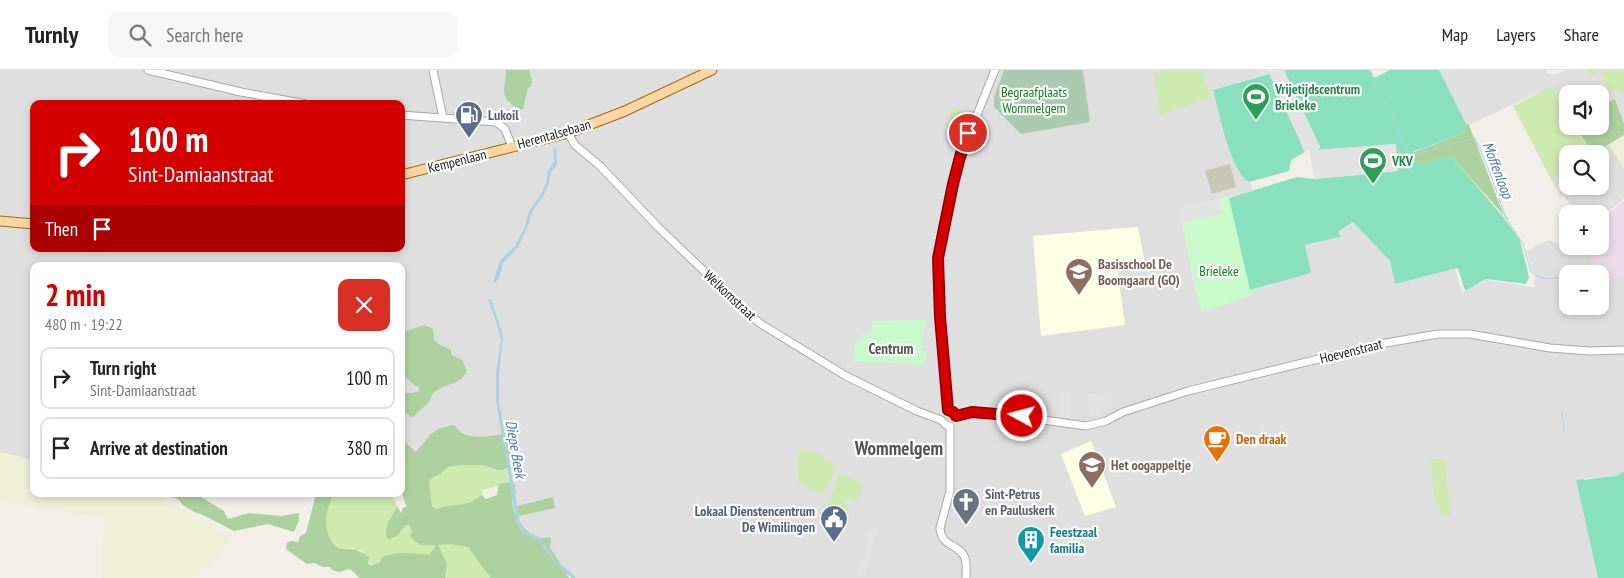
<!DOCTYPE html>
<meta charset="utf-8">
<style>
body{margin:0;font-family:"PT Sans Narrow",sans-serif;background:#f6f6f6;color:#222;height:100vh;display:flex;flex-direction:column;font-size:19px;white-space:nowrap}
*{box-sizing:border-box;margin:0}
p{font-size:16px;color:#767676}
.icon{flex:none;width:28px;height:28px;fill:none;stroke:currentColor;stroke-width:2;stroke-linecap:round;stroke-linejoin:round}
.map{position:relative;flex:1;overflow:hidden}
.details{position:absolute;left:30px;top:192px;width:375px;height:235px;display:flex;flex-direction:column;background:#fff;border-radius:10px;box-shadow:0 2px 8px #0003}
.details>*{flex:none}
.hud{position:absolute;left:30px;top:30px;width:375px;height:152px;border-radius:10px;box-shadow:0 2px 8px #0003;background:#d40000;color:#fff;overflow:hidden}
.fabs{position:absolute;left:1559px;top:15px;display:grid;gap:10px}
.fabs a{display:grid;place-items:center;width:50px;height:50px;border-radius:10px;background:#fff;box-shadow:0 2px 8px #0003;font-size:25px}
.pin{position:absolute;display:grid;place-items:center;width:42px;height:42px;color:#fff;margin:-21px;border:2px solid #fff;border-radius:50%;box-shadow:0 1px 5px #0007}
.me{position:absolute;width:55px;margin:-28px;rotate:277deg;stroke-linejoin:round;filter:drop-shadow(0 0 4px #0008)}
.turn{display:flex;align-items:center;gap:18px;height:105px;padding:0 15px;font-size:22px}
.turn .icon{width:65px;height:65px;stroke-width:2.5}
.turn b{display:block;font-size:35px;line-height:42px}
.then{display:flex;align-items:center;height:48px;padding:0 15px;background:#0003;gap:10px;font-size:19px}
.round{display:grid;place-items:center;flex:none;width:52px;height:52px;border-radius:10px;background:#f6f6f6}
.headline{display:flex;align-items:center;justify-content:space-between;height:85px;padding:0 15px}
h1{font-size:30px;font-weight:700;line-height:38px;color:#d40000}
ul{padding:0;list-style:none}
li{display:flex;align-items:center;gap:15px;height:62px;margin:0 10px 8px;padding:0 5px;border:2px solid #e0e0e0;border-radius:10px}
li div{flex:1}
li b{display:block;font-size:19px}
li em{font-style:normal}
header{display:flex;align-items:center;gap:30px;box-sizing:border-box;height:70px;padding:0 25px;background:#fff;border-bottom:1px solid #e0e0e0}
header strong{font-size:24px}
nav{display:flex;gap:28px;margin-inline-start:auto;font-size:18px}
.search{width:350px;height:45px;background:#f6f6f6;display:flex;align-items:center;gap:12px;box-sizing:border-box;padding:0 18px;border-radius:10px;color:#767676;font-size:19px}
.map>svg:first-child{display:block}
</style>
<header>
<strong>Turnly</strong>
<div class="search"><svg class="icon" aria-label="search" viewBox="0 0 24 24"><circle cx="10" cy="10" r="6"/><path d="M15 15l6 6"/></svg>Search here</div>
<nav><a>Map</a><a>Layers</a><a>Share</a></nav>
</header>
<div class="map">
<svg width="1624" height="508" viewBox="0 0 1624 508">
<rect width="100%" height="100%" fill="#f2efe9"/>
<path fill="#e0dfdf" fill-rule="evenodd" d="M 0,0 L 1160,0 L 1160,3 L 1154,4 L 1210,28 L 1203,0 L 1268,0 L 1270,4 L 1213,20 L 1242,89 L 1253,121 L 1183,138 L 1180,143 L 1199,235 L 1310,203 L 1305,175 L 1340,168 L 1338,162 L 1347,157 L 1353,152 L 1390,191 L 1395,214 L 1455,199 L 1462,223 L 1486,210 L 1534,217 L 1535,207 L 1526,181 L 1549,170 L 1557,173 L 1567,168 L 1568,176 L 1583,176 L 1598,204 L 1568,204 L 1568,236 L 1600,236 L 1600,208 L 1602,212 L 1624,206 L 1624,402 L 1620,403 L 1620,405 L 1576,410 L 1598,508 L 576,508 L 573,504 L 561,495 L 522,457 L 506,372 L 401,398 L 401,196 L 34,196 L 34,390 L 0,382 ZM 34,34 L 401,34 L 401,179 L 34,179 Z
M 1439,0 L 1546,0 L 1548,4 L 1555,5 L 1566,0 L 1586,0 L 1589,7 L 1600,1 L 1616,20 L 1622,25 L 1624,24 L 1624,54 L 1615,29 L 1600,36 L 1600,24 L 1568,24 L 1567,45 L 1551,16 L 1469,55 L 1466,54 Z
M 1609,74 L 1624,98 L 1624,127 L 1622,131 L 1600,147 L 1600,144 L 1576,144 L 1564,125 L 1561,127 L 1551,109 L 1567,99 L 1568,116 L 1600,116 L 1600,84 L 1593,84 Z"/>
<path fill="#ebdbe8" d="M 1624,131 L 1624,206 L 1602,212 L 1600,204 L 1598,204 L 1585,179 L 1589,176 L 1600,176 L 1600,150 Z"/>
<path fill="#ffffe5" d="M 1138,157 L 1145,193 L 1117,198 L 1125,255 L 1041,266 L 1033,166 Z
M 1091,371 L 1116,437 L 1085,446 L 1061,384 Z"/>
<path fill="#c7c7b4" d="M 1230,94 L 1236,117 L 1212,124 L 1205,101 Z"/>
<path fill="#eef0d5" d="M 1624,65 L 1624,98 L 1609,74 Z
M 0,382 L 34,390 L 34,424 L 161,424 L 162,428 L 232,468 L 216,487 L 191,508 L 102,508 L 104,448 L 0,430 Z"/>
<path fill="#cdebb0" d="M 1160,0 L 1203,0 L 1211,28 L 1160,45 L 1154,4 L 1160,3 Z
M 1586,0 L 1624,0 L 1624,24 L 1622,25 L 1616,20 L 1610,22 L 1600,1 L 1589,7 Z
M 1551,16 L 1567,45 L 1568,56 L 1575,56 L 1593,84 L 1568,84 L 1567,99 L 1551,109 L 1513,36 Z
M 953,37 L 970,44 L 966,56 L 948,49 Z
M 800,380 C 811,379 832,390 836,399 L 823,425 L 799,414 L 797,385 Z
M 1431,389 L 1445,389 L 1450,445 L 1442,446 L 1434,428 Z
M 469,393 L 483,394 L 494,399 L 507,396 L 509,414 L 482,420 L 484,428 C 467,435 447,445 430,435 L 428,412 C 438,398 453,395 469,393 Z
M 839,403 L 863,414 L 858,431 L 847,428 L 845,436 L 849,437 L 848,441 L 828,436 Z
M 334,424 L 392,424 L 397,436 C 395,443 391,449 386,455 L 397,466 L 406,455 L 410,456 L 412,463 L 410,465 L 434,474 L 435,477 L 429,485 L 388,484 L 380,492 L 371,496 L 362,481 L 352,478 L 338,478 C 321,464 325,441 334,424 Z
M 435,473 L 471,474 L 495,508 L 444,508 Z"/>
<path fill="#add19e" d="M 506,0 L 529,0 L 532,11 L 531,16 L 528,18 L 523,39 L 519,40 C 498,25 505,24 506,0 Z
M 1615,29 L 1624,54 L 1624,65 L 1593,84 L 1576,56 L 1600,56 L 1600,36 Z
M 1466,54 L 1469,55 L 1503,143 L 1509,149 L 1507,149 L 1451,86 L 1416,95 L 1412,83 L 1464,63 Z
M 424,255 L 433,259 L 434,269 L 438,274 L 450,279 L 452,285 L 462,290 L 467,300 C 461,316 447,312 435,322 C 432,324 431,328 429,332 C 425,337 418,340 415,346 L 411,347 L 401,339 L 401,323 L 413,323 L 419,321 L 419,317 L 415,316 L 407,308 L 401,309 L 401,265 L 409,260 Z
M 453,355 C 457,357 458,361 462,363 C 470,369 498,366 507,363 L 511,381 L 508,396 L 503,400 L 497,400 L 484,395 L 461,395 L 448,397 L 440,404 L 432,408 L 429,412 L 432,436 L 437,439 C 452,433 470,438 481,425 L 486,429 L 497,425 L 499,414 L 508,412 L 515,414 L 516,424 L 512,430 C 512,448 531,473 550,467 L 551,469 L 550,477 L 569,508 L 491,508 L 468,477 L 452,474 L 438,475 L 447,493 L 445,508 L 359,508 L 354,502 L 349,499 L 339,502 L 332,500 L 330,497 L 323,497 L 314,493 L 307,494 L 287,480 L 286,478 L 287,473 L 291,471 L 298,472 L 300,466 L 306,463 L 316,424 L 334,424 C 325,441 321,464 338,478 C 354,480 354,477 369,487 L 368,493 L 371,496 L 380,492 L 382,487 C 394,481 415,483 429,485 L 435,477 L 434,475 C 424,476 415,475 410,465 L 412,463 L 410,456 L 406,455 L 397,466 L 390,469 L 387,468 C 383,453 392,449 397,436 L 401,443 L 403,438 L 407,436 C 403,432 405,427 401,423 L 401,362 L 404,366 L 405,372 L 416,382 L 431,364 L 438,359 Z
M 165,424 L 196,424 L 224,441 L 228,449 L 249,443 L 281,446 L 299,443 L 299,450 L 294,462 L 268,454 L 234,461 L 203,445 L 194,442 L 183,435 L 178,429 L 167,426 Z
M 553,427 L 555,438 L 519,446 L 517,436 Z"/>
<path fill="#aacbaf" d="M 1004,0 L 1083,0 L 1090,52 L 1021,64 L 994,37 L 994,27 Z"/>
<path fill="#c8facc" d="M 1229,128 L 1253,225 L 1202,242 L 1199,235 L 1182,153 L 1222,144 L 1219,130 Z
M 926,250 L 922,271 L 923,281 L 927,281 L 924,295 L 853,291 L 854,275 L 861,270 L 862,265 L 871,265 L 872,251 Z"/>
<path fill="#88e0be" d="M 1284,0 L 1370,0 L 1374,8 L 1390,0 L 1439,0 L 1466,54 L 1464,63 L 1413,82 L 1416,94 L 1451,86 L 1504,148 L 1520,170 L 1529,207 L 1526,214 L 1486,209 L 1465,221 L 1458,198 L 1395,214 L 1390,191 L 1353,152 L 1338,162 L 1341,167 L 1305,175 L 1311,203 L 1250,220 L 1229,128 L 1297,107 L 1315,109 L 1398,101 L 1395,74 L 1317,80 L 1320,77 Z
M 1270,4 L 1305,82 L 1291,90 L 1289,101 L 1249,112 C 1230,101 1219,42 1213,20 Z
M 1624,402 L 1624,508 L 1598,508 L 1576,410 L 1583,409 L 1584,410 L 1620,405 L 1620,403 Z"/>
<path fill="#e2e2e2" d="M 1284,0 L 1320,78 L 1317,80 L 1396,74 L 1398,101 L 1315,109 L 1309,80 L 1305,82 L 1268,1 Z
M 1219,130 L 1222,144 L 1182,153 L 1180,143 L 1183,138 Z
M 1112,322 L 1113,340 L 1102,341 L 1102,345 L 1089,346 L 1087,324 Z
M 1070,323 L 1071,347 L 1060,345 L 1060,324 Z
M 870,458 L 878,460 L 865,507 L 857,505 Z"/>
<path fill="#dddde8" d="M 956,418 L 977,418 L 978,439 L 977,443 L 949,452 Z"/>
<path fill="#aad3df" d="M 556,78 L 557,92 L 556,97 L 551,102 L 549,113 L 544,125 L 533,140 L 527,158 L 518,177 L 502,194 C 502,201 500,209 494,213 L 493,213 L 499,192 L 515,176 L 525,157 L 529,141 L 540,126 L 546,113 L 548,101 L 554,91 L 553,79 Z
M 491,229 L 503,265 L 499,307 L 499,331 L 520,451 L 525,461 L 539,467 L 558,493 L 571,502 L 576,508 L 572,508 L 557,496 L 539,471 L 522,462 L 516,452 L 496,331 L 496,303 L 501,270 L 496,251 L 488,230 Z"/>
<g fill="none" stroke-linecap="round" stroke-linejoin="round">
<path stroke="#aad3df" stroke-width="1" d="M 1368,0 L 1374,15 L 1391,42 L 1408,84 L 1411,85 L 1475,68 L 1489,100 L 1506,148 L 1523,174 L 1531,201 C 1540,210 1550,210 1562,207
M 1562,340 L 1564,361"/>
<defs>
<path id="minor" d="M 148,0 L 241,22 L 306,34
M 433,0 L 443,48
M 401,45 L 496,52 L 505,59 L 512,77
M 568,63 L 575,75 L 600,96 L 659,158 L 750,245 L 761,254 L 846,306 L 917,341 L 941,350 L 946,355 L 950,356
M 948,340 L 940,247 L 938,188 L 960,87 L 995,0
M 956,346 L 973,341 L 994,343 L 1086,356 L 1106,351 L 1123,342 L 1188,321 L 1380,274 L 1438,264 L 1470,264 L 1550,278 L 1589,281 L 1624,280
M 950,356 L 950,421 L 940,458 C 941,477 959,473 965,488 C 967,494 966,502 966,508"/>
<path id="major" d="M 401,105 L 568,63 L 625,41 L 712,0
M 0,151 L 34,154"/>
</defs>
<use href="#minor" stroke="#a9a9a9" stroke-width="9"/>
<use href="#major" stroke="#a06b00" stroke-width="11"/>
<use href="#minor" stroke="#fff" stroke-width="7"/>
<use href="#major" stroke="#fcd6a4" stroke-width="9"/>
</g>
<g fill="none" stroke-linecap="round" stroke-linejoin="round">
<defs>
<path id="route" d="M 968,63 L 960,87 L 953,114 L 938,188 L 940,247 L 948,340 L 953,342 L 956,346 L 972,342 L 1022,346"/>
</defs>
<use href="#route" stroke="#8a0000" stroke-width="12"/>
<use href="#route" stroke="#d40000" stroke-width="9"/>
</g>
<defs>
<symbol id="stadium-pin" viewBox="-11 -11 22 30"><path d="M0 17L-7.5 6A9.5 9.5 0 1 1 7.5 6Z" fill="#2e9e5b" stroke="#fff"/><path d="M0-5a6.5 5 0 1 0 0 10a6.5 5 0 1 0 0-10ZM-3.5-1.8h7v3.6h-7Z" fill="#fff"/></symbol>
<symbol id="fuel-pin" viewBox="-11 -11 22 30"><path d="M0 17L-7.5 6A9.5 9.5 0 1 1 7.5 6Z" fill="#5c6f8a" stroke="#fff"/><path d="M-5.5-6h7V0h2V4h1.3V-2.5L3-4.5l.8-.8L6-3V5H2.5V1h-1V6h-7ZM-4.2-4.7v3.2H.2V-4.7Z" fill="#fff"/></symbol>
<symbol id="school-pin" viewBox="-11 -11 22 30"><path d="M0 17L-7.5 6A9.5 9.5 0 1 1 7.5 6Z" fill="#8d6e63" stroke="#fff"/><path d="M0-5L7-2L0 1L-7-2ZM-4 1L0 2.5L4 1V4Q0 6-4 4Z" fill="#fff"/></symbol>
<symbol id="cafe-pin" viewBox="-11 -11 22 30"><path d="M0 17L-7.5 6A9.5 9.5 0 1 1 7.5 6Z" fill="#e8710a" stroke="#fff"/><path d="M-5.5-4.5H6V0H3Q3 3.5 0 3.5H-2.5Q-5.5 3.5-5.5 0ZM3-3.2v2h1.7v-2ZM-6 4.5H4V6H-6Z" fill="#fff"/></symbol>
<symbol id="church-pin" viewBox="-11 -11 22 30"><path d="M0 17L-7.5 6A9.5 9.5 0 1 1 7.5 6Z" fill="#6b7280" stroke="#fff"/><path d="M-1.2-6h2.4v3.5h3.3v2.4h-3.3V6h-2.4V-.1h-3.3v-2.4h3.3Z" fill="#fff"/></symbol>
<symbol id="civic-pin" viewBox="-11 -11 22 30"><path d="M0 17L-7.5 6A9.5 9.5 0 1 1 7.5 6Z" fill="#5c6f8a" stroke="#fff"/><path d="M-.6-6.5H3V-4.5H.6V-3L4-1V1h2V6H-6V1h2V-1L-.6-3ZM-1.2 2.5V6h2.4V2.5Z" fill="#fff"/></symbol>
<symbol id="building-pin" viewBox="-11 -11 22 30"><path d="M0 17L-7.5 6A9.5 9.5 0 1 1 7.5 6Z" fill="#0f9aa8" stroke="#fff"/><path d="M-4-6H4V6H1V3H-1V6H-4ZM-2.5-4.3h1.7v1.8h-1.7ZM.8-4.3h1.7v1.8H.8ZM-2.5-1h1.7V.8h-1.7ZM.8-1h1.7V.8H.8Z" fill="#fff"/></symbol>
</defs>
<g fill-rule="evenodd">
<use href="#stadium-pin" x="1240" y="11" width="32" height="43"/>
<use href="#fuel-pin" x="453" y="29" width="32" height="43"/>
<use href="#stadium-pin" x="1357" y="75" width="32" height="43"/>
<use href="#school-pin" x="1063" y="186" width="32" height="43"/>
<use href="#cafe-pin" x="1201" y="353" width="32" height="43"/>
<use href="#school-pin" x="1076" y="379" width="32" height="43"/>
<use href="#church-pin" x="950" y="416" width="32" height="43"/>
<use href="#civic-pin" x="818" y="433" width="32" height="43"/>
<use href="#building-pin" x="1015" y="454" width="32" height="43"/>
</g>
<g text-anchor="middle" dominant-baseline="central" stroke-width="4.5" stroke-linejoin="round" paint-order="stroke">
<g font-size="14" font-weight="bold" fill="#27864d" stroke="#fff" text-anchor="start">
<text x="1275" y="19">Vrijetijdscentrum<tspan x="1275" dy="16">Brieleke</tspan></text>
<text x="1392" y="91">VKV</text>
</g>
<g font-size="14" fill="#0c8416" stroke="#fff">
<text x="1034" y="22">Begraafplaats<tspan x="1034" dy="16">Wommelgem</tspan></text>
<text x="1219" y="201">Brieleke</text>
</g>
<g font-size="14" font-weight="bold" fill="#4e5e75" stroke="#fff" text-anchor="start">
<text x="488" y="45">Lukoil</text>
<text x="815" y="441" text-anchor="end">Lokaal Dienstencentrum<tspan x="815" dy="16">De Wimilingen</tspan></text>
</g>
<g font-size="14" fill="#222" stroke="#fff">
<text transform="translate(554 64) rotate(-16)">Herentalsebaan</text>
<text transform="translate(457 91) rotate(-14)">Kempenlaan</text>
<text transform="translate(730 225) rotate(43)">Welkomstraat</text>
<text transform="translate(1351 281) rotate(-14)">Hoevenstraat</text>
</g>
<g font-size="14" font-weight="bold" fill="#785e54" stroke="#fff" text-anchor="start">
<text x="1098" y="194">Basisschool De<tspan x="1098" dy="16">Boomgaard (GO)</tspan></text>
<text x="1111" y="395">Het oogappeltje</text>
</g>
<g font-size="14" font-weight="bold" fill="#c56008" stroke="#fff" text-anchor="start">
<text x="1236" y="369">Den draak</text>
</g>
<g font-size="14" font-weight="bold" fill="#5b616d" stroke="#fff" text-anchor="start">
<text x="985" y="424">Sint-Petrus<tspan x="985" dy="16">en Pauluskerk</tspan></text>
</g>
<g font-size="14" font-weight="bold" fill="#0d838f" stroke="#fff" text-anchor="start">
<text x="1050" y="462">Feestzaal<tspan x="1050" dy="16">familia</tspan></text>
</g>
<g font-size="15" font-style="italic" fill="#4a7aab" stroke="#fff">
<text transform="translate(1498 100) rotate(69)">Moffenloop</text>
<text transform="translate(516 379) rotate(80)">Diepe Beek</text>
</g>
<g font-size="15" font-weight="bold" fill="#555" stroke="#fff">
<text x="891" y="278">Centrum</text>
</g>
<g font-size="19" font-weight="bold" fill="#555" stroke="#fff">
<text x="899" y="378">Wommelgem</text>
</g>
</g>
</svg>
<div class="fabs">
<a><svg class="icon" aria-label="sound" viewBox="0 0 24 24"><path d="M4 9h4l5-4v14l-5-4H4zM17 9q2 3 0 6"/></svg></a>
<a><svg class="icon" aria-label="search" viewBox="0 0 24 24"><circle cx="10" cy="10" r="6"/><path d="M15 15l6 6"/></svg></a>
<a>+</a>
<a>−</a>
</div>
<div class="pin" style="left:968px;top:63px;background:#d93025"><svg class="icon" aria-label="arrive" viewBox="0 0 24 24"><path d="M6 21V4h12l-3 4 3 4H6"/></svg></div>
<svg class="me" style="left:1022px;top:346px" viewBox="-20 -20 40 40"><circle r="17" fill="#d40000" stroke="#fff" stroke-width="3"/><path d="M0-11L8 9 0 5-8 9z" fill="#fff"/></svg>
<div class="hud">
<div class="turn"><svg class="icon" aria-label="right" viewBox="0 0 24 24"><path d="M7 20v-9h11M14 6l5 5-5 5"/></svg><div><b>100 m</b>Sint-Damiaanstraat</div></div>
<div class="then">Then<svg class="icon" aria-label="arrive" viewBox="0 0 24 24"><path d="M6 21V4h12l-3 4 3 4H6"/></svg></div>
</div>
<section class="details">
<div class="headline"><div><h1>2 min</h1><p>480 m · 19:22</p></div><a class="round" style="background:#d93025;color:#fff"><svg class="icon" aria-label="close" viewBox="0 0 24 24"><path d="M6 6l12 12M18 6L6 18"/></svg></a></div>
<ul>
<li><svg class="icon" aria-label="right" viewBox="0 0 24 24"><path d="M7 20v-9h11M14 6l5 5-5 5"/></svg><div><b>Turn right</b><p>Sint-Damiaanstraat</p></div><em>100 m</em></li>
<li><svg class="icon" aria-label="arrive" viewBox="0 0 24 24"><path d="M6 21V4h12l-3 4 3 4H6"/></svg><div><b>Arrive at destination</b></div><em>380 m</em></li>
</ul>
</section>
</div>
